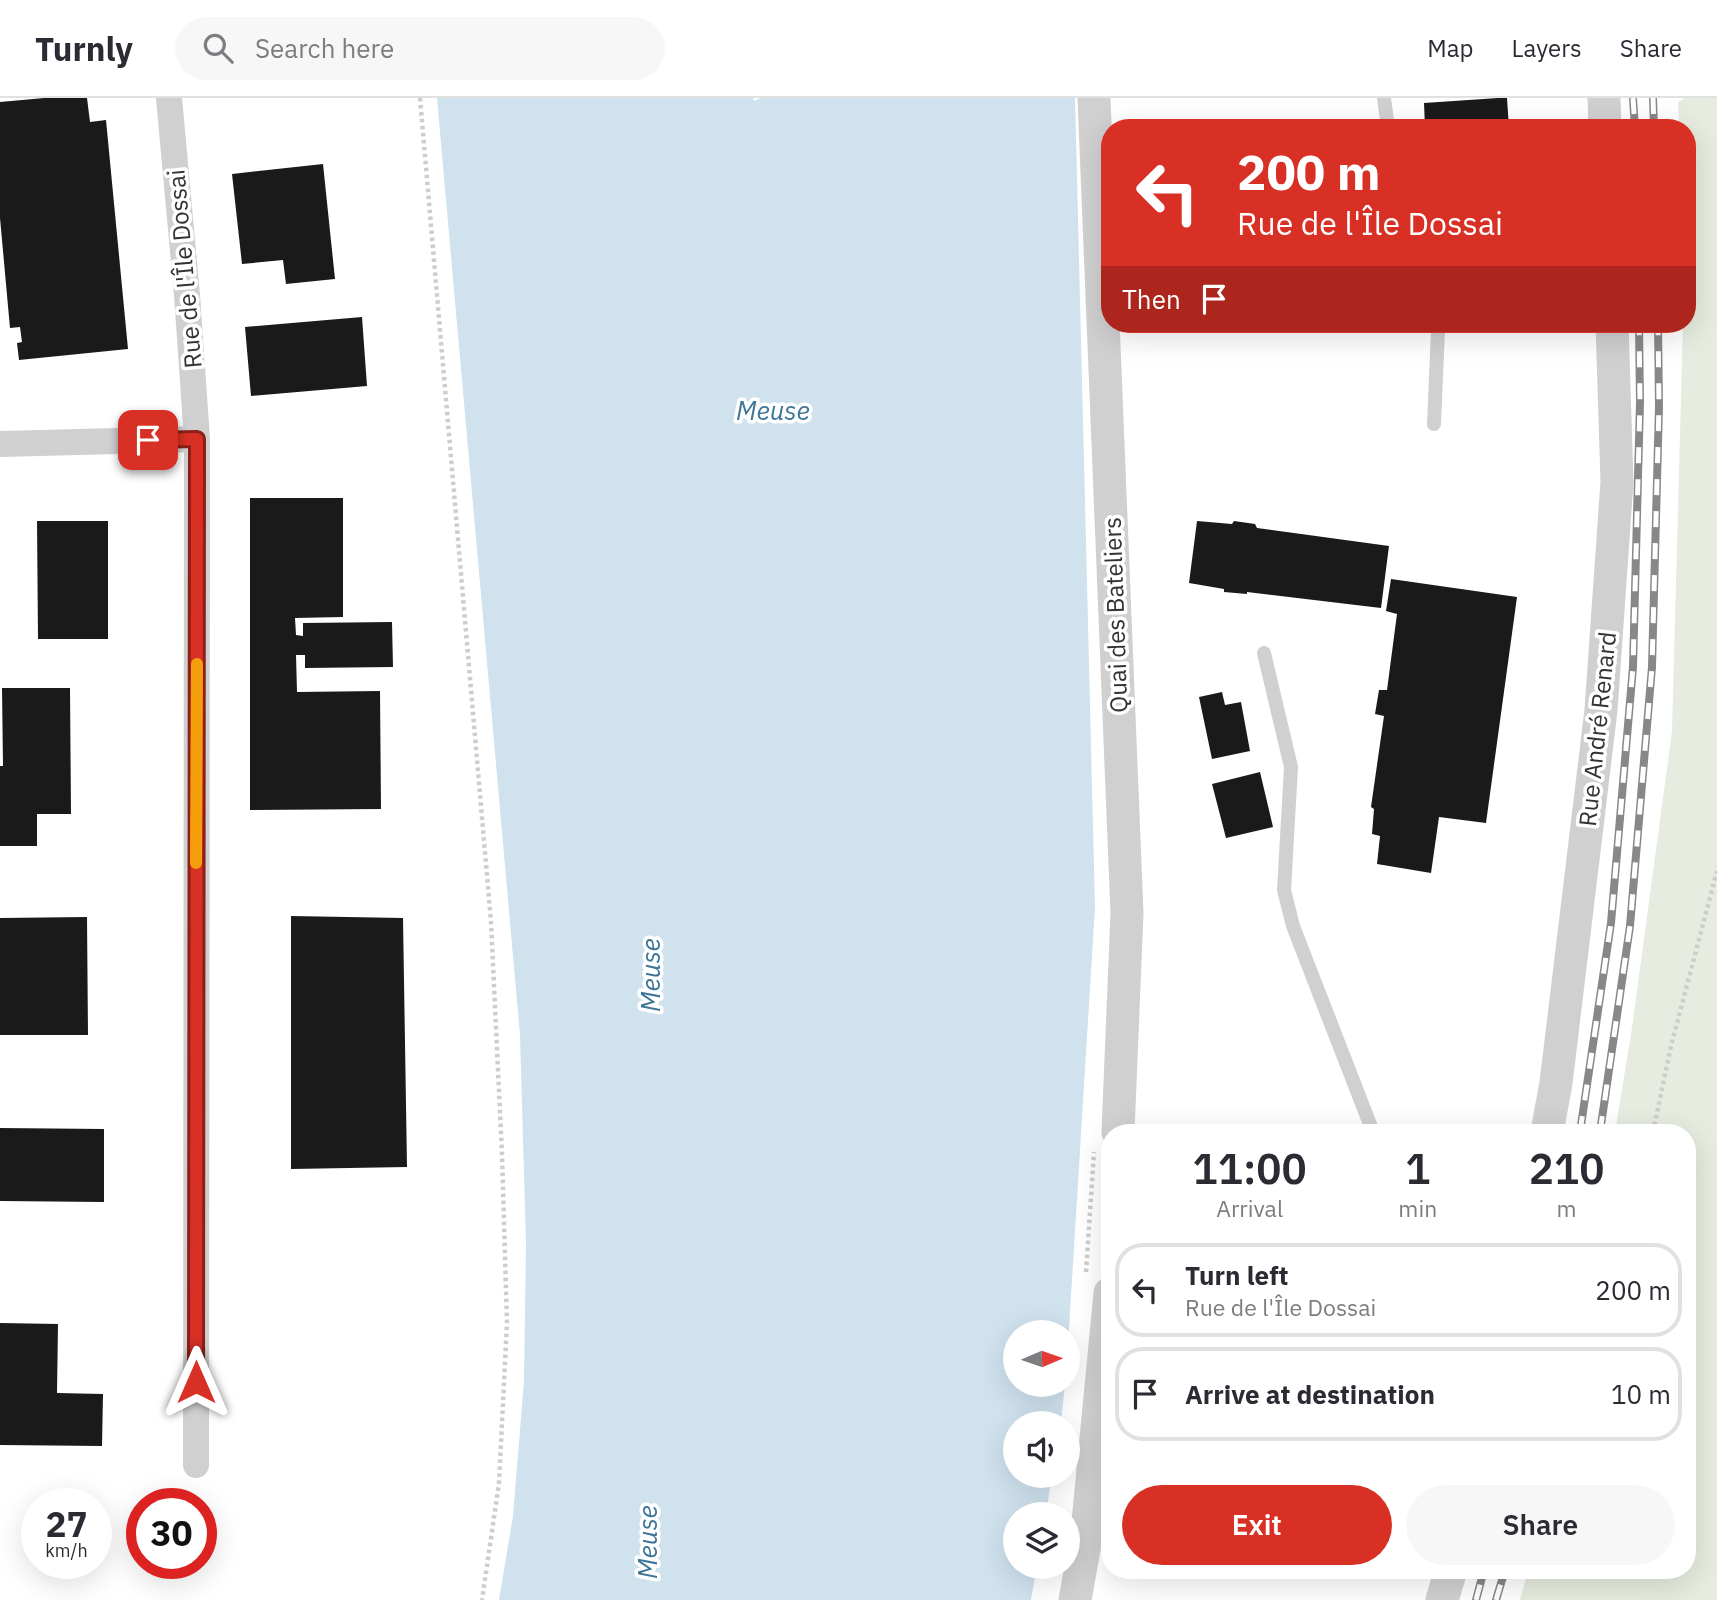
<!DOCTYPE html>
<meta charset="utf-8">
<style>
body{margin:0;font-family:"IBM Plex Sans",sans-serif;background:#f7f7f7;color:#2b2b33;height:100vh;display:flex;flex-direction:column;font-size:26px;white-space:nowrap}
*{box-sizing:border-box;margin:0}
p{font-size:23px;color:#7c7c81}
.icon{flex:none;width:38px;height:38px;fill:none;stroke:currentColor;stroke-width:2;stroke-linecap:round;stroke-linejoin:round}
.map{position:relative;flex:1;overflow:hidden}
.details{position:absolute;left:1101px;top:1026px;width:595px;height:455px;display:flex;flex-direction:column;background:#fff;border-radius:28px;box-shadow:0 7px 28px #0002}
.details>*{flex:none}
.hud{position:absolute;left:1101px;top:21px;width:595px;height:214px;border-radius:28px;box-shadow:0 7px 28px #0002;background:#d93025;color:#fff;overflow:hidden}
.needle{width:46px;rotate:88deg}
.buttons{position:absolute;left:1003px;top:1222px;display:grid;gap:14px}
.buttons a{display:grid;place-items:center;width:77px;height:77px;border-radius:50%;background:#fff;box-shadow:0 7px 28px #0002;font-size:35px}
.speed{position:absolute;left:21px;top:1390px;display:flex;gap:14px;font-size:35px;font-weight:700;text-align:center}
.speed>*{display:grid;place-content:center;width:91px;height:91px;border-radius:50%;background:#fff;box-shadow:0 7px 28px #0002;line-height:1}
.speed small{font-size:18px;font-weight:400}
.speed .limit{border:10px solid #d22;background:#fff;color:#111}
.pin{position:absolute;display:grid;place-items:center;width:60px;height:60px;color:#fff;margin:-30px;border-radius:14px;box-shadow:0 4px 10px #0006}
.me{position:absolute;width:77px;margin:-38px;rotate:0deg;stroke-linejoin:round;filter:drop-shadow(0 0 5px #0008)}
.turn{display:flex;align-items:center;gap:24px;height:147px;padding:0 21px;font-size:32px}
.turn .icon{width:91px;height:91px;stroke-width:2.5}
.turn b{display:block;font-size:49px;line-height:60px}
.then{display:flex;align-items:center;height:66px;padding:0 21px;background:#0003;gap:14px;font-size:26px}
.eta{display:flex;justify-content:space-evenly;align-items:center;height:119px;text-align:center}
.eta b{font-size:42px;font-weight:600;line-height:49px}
.button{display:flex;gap:14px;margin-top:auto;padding:14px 21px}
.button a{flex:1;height:80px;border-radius:42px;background:#d93025;color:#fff;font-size:28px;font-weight:600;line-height:80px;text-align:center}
.button a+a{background:#f7f7f7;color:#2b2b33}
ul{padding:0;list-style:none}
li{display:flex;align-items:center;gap:21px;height:94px;margin:0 14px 10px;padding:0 7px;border:4px solid #e1e1e2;border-radius:28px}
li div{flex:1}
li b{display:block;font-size:26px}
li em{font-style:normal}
header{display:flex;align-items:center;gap:42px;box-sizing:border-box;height:98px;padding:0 35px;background:#fff;border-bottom:2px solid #e1e1e2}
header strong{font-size:33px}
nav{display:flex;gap:38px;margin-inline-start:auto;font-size:24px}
.search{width:490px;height:63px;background:#f7f7f7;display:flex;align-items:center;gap:18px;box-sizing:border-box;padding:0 24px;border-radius:38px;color:#7c7c81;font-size:26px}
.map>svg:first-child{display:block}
</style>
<header>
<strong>Turnly</strong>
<div class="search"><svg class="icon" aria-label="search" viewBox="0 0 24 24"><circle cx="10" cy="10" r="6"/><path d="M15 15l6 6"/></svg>Search here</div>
<nav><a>Map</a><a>Layers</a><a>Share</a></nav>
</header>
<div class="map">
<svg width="1717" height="1502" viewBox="0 0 1717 1502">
<rect width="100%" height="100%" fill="#fff"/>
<path fill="#e6ecdf" d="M 1685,0 L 1717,0 L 1717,1502 L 1520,1502 L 1528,1472 L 1687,1472 L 1687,1034 L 1615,1034 L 1632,930 L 1672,633 L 1683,226 L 1687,226 L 1687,30 L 1679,30 L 1678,4 Z"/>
<path fill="#cfe2ee" d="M 437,0 L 753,0 L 754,3 L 761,0 L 1075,0 L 1095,809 L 1068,1247 L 1068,1234 L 1015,1234 L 1015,1286 L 1065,1286 L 1061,1325 L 1015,1325 L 1015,1377 L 1052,1377 L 1046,1416 L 1015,1416 L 1015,1468 L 1037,1468 L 1031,1502 L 499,1502 L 513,1418 L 524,1283 L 526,1146 L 520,937 Z"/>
<path fill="#1a1a1a" d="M 44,0 L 87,0 L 90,24 L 106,22 L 128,251 L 19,262 L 17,245 L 22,244 L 20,229 L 10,230 L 0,120 L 0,4 Z
M 1498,0 L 1507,0 L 1509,30 L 1425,30 L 1424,5 Z
M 323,66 L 335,181 L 286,186 L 283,162 L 242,166 L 232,76 Z
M 362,219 L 367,288 L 251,298 L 245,229 Z
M 250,400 L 343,400 L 343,519 L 295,520 L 296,537 L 303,538 L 303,525 L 392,524 L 393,569 L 305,570 L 305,557 L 296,557 L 297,594 L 380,593 L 381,711 L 250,712 Z
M 37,423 L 108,423 L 108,541 L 38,541 Z
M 1197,423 L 1232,426 L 1234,423 L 1255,426 L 1257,430 L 1389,448 L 1381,510 L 1247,494 L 1247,496 L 1224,494 L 1224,491 L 1189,485 Z
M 1391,481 L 1517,499 L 1486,725 L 1439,719 L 1431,775 L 1377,766 L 1380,738 L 1372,736 L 1374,711 L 1371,709 L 1384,618 L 1375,616 L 1379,592 L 1387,592 L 1397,516 L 1386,513 Z
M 2,590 L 70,590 L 71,716 L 37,716 L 37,748 L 0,748 L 0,668 L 3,668 Z
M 1222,594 L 1225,607 L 1241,604 L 1250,653 L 1212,661 L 1199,599 Z
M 1260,674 L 1273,729 L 1226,740 L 1212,686 Z
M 291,818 L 403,820 L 407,1069 L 291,1071 Z
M 87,819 L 88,937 L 0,937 L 0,820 Z
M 0,1030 L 104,1031 L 104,1104 L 0,1103 Z
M 0,1225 L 58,1226 L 57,1295 L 103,1296 L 102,1348 L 0,1347 Z"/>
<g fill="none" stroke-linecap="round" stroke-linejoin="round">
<path stroke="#cdcdcd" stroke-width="4.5" stroke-dasharray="3.5 3.5" stroke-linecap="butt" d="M 420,0 L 491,824 L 502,1056 L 507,1225 L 499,1385 L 482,1502
M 1653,1034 L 1671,948 L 1717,773
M 1086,1174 L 1094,1054"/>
<path stroke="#d0d0d0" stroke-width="14" d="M 1384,0 L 1388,30
M 1434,326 L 1438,232 L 1435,226
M 1264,555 L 1291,669 L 1284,792 L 1293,828 L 1373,1034"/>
<path stroke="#d0d0d0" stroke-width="26" d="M 169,0 L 187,197 L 197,341 L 196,1367
M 0,346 L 197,341"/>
<path stroke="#d0d0d0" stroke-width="33" d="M 1094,0 L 1127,815 L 1118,1034
M 1604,0 L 1605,30
M 1547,1034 L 1556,985 L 1601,612 L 1617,384 L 1612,226
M 1075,1502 L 1087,1434 L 1110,1195
M 1442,1502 L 1451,1472"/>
<defs>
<path id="rail" d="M 1633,0 L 1635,30
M 1653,0 L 1654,30
M 1580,1034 L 1611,825 L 1633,569 L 1640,304 L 1639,226
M 1600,1034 L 1630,828 L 1652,569 L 1659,308 L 1658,226
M 1476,1502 L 1484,1472
M 1496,1502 L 1505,1472"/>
</defs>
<use href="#rail" stroke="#888" stroke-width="8"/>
<use href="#rail" stroke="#fff" stroke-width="5" stroke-dasharray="16" stroke-linecap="butt"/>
</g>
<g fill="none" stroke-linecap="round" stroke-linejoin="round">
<defs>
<path id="route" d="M 148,342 L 197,341 L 196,1284"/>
</defs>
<use href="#route" stroke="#8d1f18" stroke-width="18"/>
<use href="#route" stroke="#d93025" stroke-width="12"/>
<path stroke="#f59e0b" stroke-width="12" d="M 196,765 L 197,566"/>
</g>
<g text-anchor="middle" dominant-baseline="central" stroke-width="7" stroke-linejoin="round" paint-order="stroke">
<g font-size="24" fill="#333" stroke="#fff">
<text transform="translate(184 171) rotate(-95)">Rue de l'Île Dossai</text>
<text transform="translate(1115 517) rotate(-92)">Quai des Bateliers</text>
<text transform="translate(1597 631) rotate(-84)">Rue André Renard</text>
</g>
<g font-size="26" font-style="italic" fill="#3f7597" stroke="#fff">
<text x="773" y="312">Meuse</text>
<text transform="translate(650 877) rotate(-90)">Meuse</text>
<text transform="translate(647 1444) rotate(-90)">Meuse</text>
</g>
</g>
</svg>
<div class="buttons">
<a><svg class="needle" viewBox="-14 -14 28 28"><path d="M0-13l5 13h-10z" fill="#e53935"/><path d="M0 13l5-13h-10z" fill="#7c7c81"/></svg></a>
<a><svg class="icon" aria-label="sound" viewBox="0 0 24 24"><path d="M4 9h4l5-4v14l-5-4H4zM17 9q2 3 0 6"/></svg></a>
<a><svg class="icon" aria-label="layers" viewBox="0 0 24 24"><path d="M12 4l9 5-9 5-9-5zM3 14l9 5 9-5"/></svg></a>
</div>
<div class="speed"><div>27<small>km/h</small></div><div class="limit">30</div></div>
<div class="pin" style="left:148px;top:342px;background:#d93025"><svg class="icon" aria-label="arrive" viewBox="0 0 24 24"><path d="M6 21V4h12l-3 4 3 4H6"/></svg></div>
<svg class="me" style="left:196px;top:1284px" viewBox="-20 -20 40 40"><path d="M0-17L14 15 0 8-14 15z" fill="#d93025" stroke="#fff" stroke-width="4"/></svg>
<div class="hud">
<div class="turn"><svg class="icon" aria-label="left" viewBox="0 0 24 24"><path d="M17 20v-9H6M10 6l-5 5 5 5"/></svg><div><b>200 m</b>Rue de l'Île Dossai</div></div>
<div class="then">Then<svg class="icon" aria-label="arrive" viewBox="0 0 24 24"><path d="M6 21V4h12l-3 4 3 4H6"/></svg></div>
</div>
<section class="details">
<div class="eta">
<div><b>11:00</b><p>Arrival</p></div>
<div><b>1</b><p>min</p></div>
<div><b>210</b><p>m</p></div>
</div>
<ul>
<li><svg class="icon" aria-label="left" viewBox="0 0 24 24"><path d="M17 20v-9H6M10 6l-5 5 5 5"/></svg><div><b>Turn left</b><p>Rue de l'Île Dossai</p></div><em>200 m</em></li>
<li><svg class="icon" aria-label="arrive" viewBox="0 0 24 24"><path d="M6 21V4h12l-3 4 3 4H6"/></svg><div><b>Arrive at destination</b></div><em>10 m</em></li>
</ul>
<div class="button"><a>Exit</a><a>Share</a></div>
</section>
</div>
